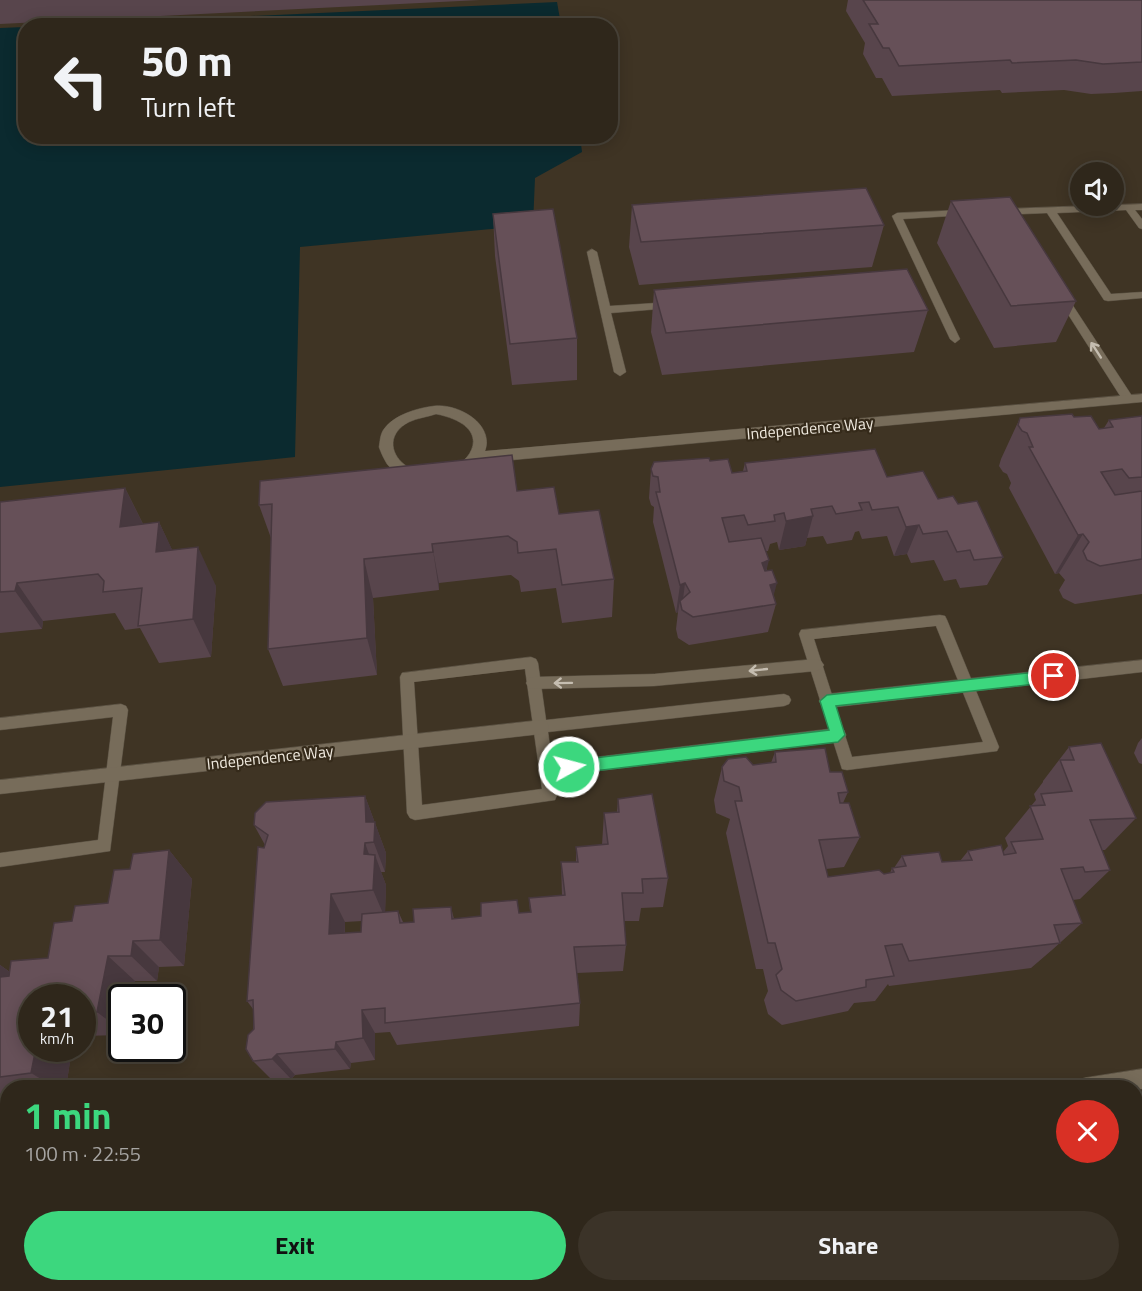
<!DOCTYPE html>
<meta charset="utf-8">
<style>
body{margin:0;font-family:"Titillium Web",sans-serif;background:#3b3328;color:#f1f3f6;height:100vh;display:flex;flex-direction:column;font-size:22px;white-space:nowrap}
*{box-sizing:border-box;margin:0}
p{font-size:20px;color:#a7a5a3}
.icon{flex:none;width:33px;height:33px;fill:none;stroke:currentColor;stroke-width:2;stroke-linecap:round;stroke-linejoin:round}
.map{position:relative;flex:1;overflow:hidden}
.side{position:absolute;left:0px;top:1080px;width:1143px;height:212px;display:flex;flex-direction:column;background:#2f271b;border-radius:24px 24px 0 0;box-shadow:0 3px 15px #0003,0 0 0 2px #4a443a}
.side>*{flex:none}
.top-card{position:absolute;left:18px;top:18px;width:600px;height:126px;border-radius:24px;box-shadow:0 3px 15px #0003,0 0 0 2px #4a443a;background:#2f271b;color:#f1f3f6;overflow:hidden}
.controls{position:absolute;left:1070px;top:162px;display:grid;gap:12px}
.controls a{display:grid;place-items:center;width:54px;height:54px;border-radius:50%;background:#2f271b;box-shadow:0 3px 15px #0003,0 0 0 2px #4a443a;font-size:30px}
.speed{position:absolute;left:18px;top:984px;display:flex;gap:12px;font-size:30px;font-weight:700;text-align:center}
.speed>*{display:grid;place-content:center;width:78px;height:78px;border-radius:50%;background:#2f271b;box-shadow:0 3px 15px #0003,0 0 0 2px #4a443a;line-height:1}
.speed small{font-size:15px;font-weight:400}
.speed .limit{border:3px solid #111;border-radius:9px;background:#fff;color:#111}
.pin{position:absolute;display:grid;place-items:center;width:51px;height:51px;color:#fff;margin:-26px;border:3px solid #fff;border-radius:50%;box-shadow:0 2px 6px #0007}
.me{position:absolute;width:66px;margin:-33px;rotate:83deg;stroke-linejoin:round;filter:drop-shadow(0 0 4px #0008)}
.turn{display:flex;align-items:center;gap:21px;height:126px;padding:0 24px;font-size:27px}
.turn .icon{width:78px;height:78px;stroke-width:2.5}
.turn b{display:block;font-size:42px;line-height:51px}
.round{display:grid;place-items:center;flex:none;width:63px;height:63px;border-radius:32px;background:#3b3328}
.head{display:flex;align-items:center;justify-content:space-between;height:102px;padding:0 24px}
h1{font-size:36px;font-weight:700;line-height:45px;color:#3cd77e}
.action{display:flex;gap:12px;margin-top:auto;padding:12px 24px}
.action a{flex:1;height:69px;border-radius:36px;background:#3cd77e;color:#111;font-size:24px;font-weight:700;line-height:69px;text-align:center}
.action a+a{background:#3b3328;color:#f1f3f6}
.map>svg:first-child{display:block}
</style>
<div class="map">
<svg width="1142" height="1291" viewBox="0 0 1142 1291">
<rect width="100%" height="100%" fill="#3f3424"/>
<path fill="#0b2a2f" d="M 557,2 L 561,25 L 58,25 Z
M 25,27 L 26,136 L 580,136 L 582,152 L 535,178 L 533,225 L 300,247 L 295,457 L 0,487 L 0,28 Z
M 7,1235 L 8,1284 L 253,1284 L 252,1291 L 0,1291 L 0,1236 Z"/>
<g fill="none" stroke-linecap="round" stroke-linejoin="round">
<defs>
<path id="lane" d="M 1142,204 L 1142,210 L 1135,210 L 1142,219 L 1142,229 L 1139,228 L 1126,210 L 1057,213 L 1111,294 L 1142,292 L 1142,298 L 1108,301 L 1104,300 L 1047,213 L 1000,215 L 995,212 L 1000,209 Z
M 963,210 L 968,213 L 966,215 L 903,219 L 960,339 L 955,343 L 950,339 L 892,216 L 897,213 Z
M 592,249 L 597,252 L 610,306 L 671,302 L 676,305 L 671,308 L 611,313 L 626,372 L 620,376 L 614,372 L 587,252 Z
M 1062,294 L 1066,295 L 1132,396 L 1132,402 L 1124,402 L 1057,297 Z
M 940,615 L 945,616 L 947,620 L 999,747 L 997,751 L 847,770 L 842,769 L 799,634 L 801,630 ZM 936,626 L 983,742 L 852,757 L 814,639 Z
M 531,657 L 536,659 L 538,663 L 546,720 L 784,694 L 789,696 L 791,700 L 789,704 L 784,706 L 548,732 L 557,795 L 555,800 L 415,820 L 410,818 L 407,813 L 400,677 L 402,673 ZM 525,669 L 542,789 L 422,805 L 414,682 Z
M 121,704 L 126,706 L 128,710 L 110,851 L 0,867 L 0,853 L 98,840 L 113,717 L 0,730 L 0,718 Z"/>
<path id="street" d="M 1142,394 L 1142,402 L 512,460 L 479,461 C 458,487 410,493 387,464 C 384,459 381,453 379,447 C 380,442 380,434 384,429 C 394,415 417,408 434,406 C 458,403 495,424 485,451 ZM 436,414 C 517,430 447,497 405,465 C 388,452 389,432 409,422 C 417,418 428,417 436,414 Z
M 816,659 L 821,661 L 824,665 L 821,669 L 816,671 L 654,686 L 534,689 L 529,688 L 526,683 L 529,678 L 534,677 L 654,674 Z
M 1142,660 L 1142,672 L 827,708 L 822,706 L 819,701 L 822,696 L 827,694 Z
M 541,720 L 547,722 L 549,727 L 547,732 L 541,734 L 0,794 L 0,780 Z
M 838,728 L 844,730 L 846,735 L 844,740 L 838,742 L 547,777 L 541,775 L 539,770 L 541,765 L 547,763 Z
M 1142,1069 L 1142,1089 L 1074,1088 L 1077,1081 L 1084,1078 Z
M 397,1284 L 423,1284 L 426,1291 L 400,1291 Z
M 524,1284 L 547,1284 L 544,1291 L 521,1291 Z"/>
</defs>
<use href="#lane" stroke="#5a5143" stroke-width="1"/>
<use href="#street" stroke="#5a5143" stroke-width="1"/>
<use href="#lane" fill="#776c5a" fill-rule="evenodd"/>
<use href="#street" fill="#776c5a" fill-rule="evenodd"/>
</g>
<path fill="#58454c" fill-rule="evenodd" d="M 0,0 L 480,0 L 0,24 Z
M 848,0 L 1142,0 L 1142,91 L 1114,93 L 1091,94 L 1064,90 L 1002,93 L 1000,90 L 892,96 L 882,78 L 876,78 L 863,54 L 865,43 L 846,11 Z
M 951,201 L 1076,301 L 1056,342 L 994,348 L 937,243 Z
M 632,205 L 884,225 L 872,267 L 639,285 L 629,247 Z
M 493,214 L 577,338 L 577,380 L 512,385 L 495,256 Z
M 654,290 L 928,310 L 914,352 L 662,375 L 651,332 Z
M 1142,416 L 1142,594 L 1075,604 L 1063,598 L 1059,590 L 1065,580 L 1059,573 L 1055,574 L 1009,488 L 1011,483 L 1007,474 L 1003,472 L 999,466 L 1001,459 L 1020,418 L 1074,417 L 1099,429 L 1104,428 L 1109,420 Z
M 710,461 L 732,473 L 743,471 L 745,463 L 887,477 L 938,499 L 958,504 L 1003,557 L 987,585 L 960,588 L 956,579 L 944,581 L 934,560 L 911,563 L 907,554 L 894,556 L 887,536 L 862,539 L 859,531 L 855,532 L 852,540 L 827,544 L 823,536 L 807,538 L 805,546 L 779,550 L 777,542 L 770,544 L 768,551 L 766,551 L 767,570 L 776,604 L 768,632 L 689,645 L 678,638 L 676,629 L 678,612 L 676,613 L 653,522 L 654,507 L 651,505 L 649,498 L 651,469 Z
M 125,488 L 143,524 L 159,522 L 172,550 L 216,586 L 211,657 L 159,663 L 140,628 L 125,630 L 115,613 L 43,621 L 42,629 L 0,633 L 0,502 Z
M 517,491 L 559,514 L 614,579 L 612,617 L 562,623 L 556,588 L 521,592 L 519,581 L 511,575 L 439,583 L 439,590 L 373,598 L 377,675 L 283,686 L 268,649 L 271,538 L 259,505 Z
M 1142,738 L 1142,764 L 1139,763 L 1134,753 L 1138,743 Z
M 1069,747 L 1136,818 L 1105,850 L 1102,850 L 1110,870 L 1080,899 L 1073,900 L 1082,923 L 1052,950 L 1031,968 L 889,986 L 888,984 L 875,1001 L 854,1003 L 848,1011 L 782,1025 L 768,1014 L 764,1000 L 768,991 L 763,969 L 756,969 L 726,833 L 730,819 L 716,813 L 714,800 L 722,767 L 771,763 L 775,752 L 830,772 L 848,792 L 843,803 L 860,837 L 844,867 L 826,869 L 828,877 L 884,874 L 890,873 L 892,868 L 894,868 L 902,856 L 942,862 L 960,861 L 968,851 L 1003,852 L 1008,846 L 1005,838 L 1036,800 L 1034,794 L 1043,782 L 1043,781 Z
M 365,796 L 386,853 L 385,872 L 381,872 L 386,885 L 385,912 L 398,911 L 403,922 L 414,922 L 451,907 L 454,919 L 530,912 L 529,898 L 562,896 L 561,862 L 576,862 L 576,847 L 602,845 L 604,813 L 617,812 L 618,799 L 668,878 L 663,907 L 641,908 L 639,921 L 624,921 L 626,945 L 623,971 L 577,973 L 580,1003 L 579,1026 L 397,1045 L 390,1032 L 375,1033 L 375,1060 L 351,1063 L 350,1069 L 295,1075 L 291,1079 L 273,1081 L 253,1061 L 253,1009 L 247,1001 L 265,845 L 254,825 ZM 362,921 L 361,932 L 345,933 L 345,922 Z
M 169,850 L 192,879 L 184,966 L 159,967 L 157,981 L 135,981 L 122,998 L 122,1035 L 82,1036 L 82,998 L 32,998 L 32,1048 L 72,1048 L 66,1088 L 8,1088 L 8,1099 L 0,1100 L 0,965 L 10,972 L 48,958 L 72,921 L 108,903 L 130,869 Z"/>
<path fill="#47383e" d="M 125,488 L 145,528 L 120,527 Z
M 813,516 L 805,546 L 779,550 L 786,521 Z
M 159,522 L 178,562 L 156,552 Z
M 919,525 L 907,554 L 894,556 L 906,527 Z
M 1083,534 L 1059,573 L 1055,574 L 1078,535 Z
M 432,544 L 439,583 L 439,590 Z
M 198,547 L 216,586 L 211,657 L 193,619 Z
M 364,559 L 373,598 L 377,675 L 367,638 Z
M 769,560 L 762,589 L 762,563 Z
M 17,583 L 43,621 L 42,629 L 15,591 Z
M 685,583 L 682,608 L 680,601 L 678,612 L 676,613 L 680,585 Z
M 777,583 L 771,605 L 770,585 Z
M 365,796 L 386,853 L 385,872 L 366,822 Z
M 365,843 L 374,868 L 375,855 L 386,885 L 385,918 L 373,890 L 364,854 Z
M 169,850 L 192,879 L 184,966 L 160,940 Z
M 331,894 L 345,922 L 344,960 L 329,934 Z
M 133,941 L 159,967 L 157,981 L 131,956 Z
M 108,956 L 135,981 L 133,998 L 122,998 L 122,1031 L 97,1012 Z
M 0,965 L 32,988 L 0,981 Z
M 362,1010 L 375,1033 L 375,1060 L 363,1038 Z
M 336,1042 L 351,1063 L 350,1069 L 335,1049 Z
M 36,1048 L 72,1048 L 66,1088 L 56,1088 L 31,1073 Z
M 277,1054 L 295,1075 L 291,1079 L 272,1059 Z"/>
<path fill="#665058" stroke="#47383e" stroke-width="1.5" d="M 863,0 L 1142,0 L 1142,62 L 1103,64 L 1076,60 L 1012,63 L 1010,60 L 899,66 L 889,48 L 883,48 L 869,24 L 878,24 Z
M 866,188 L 884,225 L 641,242 L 632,205 Z
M 1010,197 L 1076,301 L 1011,306 L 951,201 Z
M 553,209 L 577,338 L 510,344 L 493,214 Z
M 907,269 L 928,310 L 666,333 L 654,290 Z
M 1072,414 L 1074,417 L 1091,416 L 1099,429 L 1113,427 L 1109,420 L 1142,416 L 1142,477 L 1129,478 L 1122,469 L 1101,472 L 1115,495 L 1142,491 L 1142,559 L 1100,566 L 1087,560 L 1083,551 L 1089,542 L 1083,534 L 1078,535 L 1029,447 L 1033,447 L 1027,433 L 1022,431 L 1018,425 L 1020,418 Z
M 875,449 L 887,477 L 923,471 L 938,499 L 953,496 L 958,504 L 977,501 L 1003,557 L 974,560 L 970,550 L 957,552 L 947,531 L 923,534 L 919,525 L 906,527 L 898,507 L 872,510 L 869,502 L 859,503 L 862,510 L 836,514 L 832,506 L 811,509 L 813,516 L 786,521 L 784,513 L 774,515 L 775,521 L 748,525 L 744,515 L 722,518 L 729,542 L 761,538 L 769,560 L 762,563 L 765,571 L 772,570 L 777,583 L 770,585 L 776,604 L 693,617 L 682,610 L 680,601 L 690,592 L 685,583 L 680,585 L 656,492 L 660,492 L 658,477 L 653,476 L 651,469 L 654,462 L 709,458 L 710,461 L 728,459 L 732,473 L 747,471 L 745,463 Z
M 512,455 L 517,491 L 554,487 L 559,514 L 599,510 L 614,579 L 562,585 L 556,549 L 518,553 L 517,542 L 508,536 L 432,544 L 433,552 L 364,559 L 367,638 L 268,649 L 272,504 L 259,505 L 260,481 Z
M 125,488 L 120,527 L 159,522 L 156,552 L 198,547 L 193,619 L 138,626 L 142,588 L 103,592 L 104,581 L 98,574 L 17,583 L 15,591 L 0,592 L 0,502 Z
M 1101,743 L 1136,818 L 1090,820 L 1110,870 L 1085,872 L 1083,867 L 1061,869 L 1082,923 L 1054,925 L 1060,943 L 909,961 L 902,944 L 885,946 L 894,976 L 866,980 L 866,987 L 796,1001 L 781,990 L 776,975 L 782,969 L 775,943 L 768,943 L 735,801 L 742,801 L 739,787 L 724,781 L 722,767 L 728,759 L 746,757 L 753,765 L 776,762 L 775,752 L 825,748 L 830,772 L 842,772 L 848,792 L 838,793 L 840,803 L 849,803 L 860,837 L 819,840 L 828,877 L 879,870 L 884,874 L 894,872 L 892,868 L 906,866 L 902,856 L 939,852 L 942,862 L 972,860 L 968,851 L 1001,845 L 1004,855 L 1016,853 L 1011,842 L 1043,839 L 1030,806 L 1045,805 L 1041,794 L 1072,791 L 1060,760 L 1074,760 L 1069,747 Z
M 652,794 L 668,878 L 642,879 L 643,893 L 622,893 L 626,945 L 574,947 L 580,1003 L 385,1023 L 385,1008 L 362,1010 L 363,1038 L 336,1042 L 335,1049 L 277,1054 L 272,1059 L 253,1061 L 246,1049 L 248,1035 L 254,1029 L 253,1000 L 247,1001 L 258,847 L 264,848 L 268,835 L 254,825 L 255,813 L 266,802 L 365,796 L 366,822 L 375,822 L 374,842 L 365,843 L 364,854 L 375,855 L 373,890 L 331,894 L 329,934 L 361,932 L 362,914 L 398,911 L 400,923 L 414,922 L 413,909 L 451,907 L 452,919 L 481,916 L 481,903 L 517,900 L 519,913 L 531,912 L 529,898 L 565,895 L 561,862 L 578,862 L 576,847 L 608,844 L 604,813 L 619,812 L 618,799 Z
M 169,850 L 160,940 L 133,941 L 131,956 L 108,956 L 97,1012 L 82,1013 L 82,998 L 32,998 L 32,1048 L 36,1048 L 31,1073 L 0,1077 L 0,977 L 9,976 L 11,961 L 48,958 L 54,923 L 72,921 L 75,906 L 108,903 L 114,870 L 130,869 L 133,854 Z"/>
<defs><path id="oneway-shaft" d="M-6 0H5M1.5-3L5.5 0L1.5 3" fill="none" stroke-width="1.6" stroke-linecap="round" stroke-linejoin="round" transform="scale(1.5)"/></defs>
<g stroke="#c5bdb0">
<use href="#oneway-shaft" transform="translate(1096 350) rotate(-123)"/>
<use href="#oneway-shaft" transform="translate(758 670) rotate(174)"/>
<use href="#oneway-shaft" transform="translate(563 683) rotate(179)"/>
</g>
<path fill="#3cd77e" stroke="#278c52" stroke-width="1.5" d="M 1054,670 L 1061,676 L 1054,682 L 836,706 L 845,735 L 838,742 L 569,774 L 562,767 L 569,761 L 829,730 L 820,701 L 827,695 Z"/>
<g text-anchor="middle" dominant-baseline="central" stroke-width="4.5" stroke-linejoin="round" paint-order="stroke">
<g font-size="16" fill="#efe9de" stroke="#352a1a">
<text transform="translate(810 428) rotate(-5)">Independence Way</text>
<text transform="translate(270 757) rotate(-6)">Independence Way</text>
</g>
</g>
</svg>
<div class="controls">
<a><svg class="icon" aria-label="sound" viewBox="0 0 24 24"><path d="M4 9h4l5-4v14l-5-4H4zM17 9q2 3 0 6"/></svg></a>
</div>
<div class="speed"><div>21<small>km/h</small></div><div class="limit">30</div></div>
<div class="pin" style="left:1054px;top:676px;background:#d93025"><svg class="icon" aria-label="arrive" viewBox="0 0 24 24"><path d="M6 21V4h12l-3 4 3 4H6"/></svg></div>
<svg class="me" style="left:569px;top:767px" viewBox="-20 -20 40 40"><circle r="17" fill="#3cd77e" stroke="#fff" stroke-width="3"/><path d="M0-11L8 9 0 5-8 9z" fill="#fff"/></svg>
<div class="top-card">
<div class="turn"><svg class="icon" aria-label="left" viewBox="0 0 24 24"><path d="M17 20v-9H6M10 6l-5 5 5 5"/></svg><div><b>50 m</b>Turn left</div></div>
</div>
<section class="side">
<div class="head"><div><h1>1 min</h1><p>100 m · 22:55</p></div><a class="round" style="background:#d93025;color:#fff"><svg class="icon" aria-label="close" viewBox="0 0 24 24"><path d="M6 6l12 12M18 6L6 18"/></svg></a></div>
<div class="action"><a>Exit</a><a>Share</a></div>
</section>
</div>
